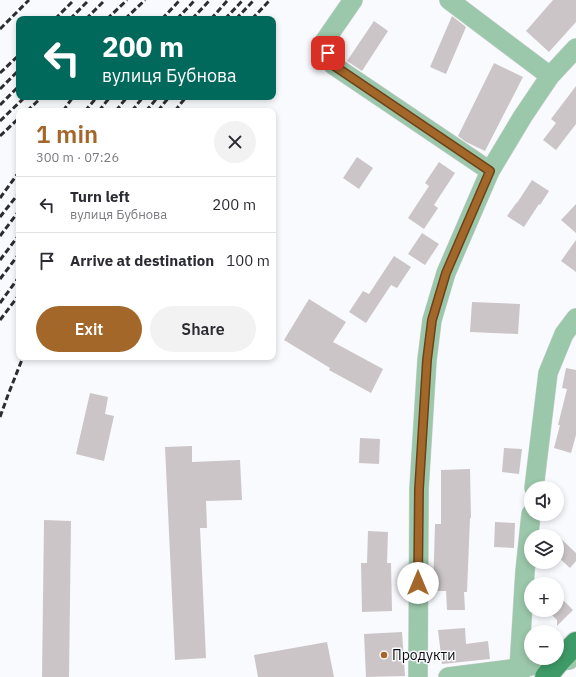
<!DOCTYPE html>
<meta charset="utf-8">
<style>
body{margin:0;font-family:"IBM Plex Sans",sans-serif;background:#f2f2f3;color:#2b2b33;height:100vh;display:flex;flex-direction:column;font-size:15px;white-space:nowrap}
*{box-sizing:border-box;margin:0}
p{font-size:13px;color:#7c7c81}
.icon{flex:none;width:22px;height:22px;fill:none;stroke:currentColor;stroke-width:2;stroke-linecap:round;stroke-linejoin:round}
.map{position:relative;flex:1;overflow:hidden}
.panel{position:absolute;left:16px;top:108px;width:260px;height:252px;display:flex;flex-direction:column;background:#fff;border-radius:8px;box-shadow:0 2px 6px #0003}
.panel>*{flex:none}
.hud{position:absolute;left:16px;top:16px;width:260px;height:84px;border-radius:8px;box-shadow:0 2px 6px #0003;background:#00695c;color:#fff;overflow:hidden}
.tools{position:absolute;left:524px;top:481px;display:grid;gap:8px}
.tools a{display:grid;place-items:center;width:40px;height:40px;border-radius:50%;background:#fff;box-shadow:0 2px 6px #0003;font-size:20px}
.pin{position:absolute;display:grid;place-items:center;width:34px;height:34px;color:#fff;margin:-17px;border-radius:8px;box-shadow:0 2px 6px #0006}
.me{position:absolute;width:44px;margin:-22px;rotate:0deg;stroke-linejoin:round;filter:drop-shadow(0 0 3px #0008)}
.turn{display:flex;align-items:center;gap:14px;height:84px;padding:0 20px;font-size:18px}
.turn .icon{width:52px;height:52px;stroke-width:2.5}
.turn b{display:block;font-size:28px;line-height:34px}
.round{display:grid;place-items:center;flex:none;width:42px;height:42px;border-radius:21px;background:#f2f2f3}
.summary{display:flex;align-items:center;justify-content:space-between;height:68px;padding:0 20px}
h1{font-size:24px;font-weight:600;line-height:30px;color:#a36729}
.primary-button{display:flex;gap:8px;margin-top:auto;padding:8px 20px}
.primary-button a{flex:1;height:46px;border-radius:24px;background:#a36729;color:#fff;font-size:16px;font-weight:600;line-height:46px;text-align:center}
.primary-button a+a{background:#f2f2f3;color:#2b2b33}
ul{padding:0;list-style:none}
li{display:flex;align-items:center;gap:12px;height:56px;padding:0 20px;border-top:1px solid #e1e1e2}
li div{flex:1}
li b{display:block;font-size:15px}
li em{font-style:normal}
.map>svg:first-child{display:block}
</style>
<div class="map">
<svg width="576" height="677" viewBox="0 0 576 677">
<rect width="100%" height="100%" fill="#f9fafe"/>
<path fill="#cbc5c7" d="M 553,0 L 576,0 L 576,22 L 549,52 L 526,31 Z
M 452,16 L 466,27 L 446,74 L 430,67 Z
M 374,21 L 388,31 L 362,71 L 347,61 Z
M 494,63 L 523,77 L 485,151 L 466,142 L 458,136 Z
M 576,86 L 576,124 L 556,150 L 543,140 L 556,123 L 551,119 Z
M 357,157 L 373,168 L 359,189 L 343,178 Z
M 439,162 L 455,173 L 434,205 L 438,208 L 424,229 L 408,218 L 429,186 L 425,183 Z
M 532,180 L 549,191 L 540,205 L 539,204 L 524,227 L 507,216 L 517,202 L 517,203 Z
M 576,204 L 576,233 L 561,220 Z
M 422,233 L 439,244 L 425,265 L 408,254 Z
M 576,240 L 576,272 L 561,261 Z
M 394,256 L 411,267 L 397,288 L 391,285 L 366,323 L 349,312 L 363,291 L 369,294 Z
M 309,299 L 346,322 L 333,342 L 383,369 L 371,393 L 329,370 L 330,368 L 284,340 Z
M 472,302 L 520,304 L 518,334 L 470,332 Z
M 566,368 L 576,370 L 576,435 L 571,453 L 554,448 L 560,425 L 558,425 L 567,389 L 562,388 Z
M 90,393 L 108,397 L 105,414 L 114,416 L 104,461 L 76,454 Z
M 360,438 L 380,439 L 379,464 L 359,463 Z
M 192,446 L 192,462 L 240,460 L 242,500 L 206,501 L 207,528 L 200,528 L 206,658 L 175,660 L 165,447 Z
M 504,448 L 522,449 L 519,474 L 502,472 Z
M 470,469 L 471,518 L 470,518 L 467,592 L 464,592 L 465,610 L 447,610 L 446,591 L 433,591 L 435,524 L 441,524 L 441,470 Z
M 44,520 L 71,521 L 69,677 L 42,677 Z
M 495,522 L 515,523 L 514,548 L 494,547 Z
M 368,531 L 388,532 L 387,563 L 391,563 L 392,611 L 362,612 L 361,563 L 367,563 Z
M 557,535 L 576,553 L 576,561 L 570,568 L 557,556 Z
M 557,594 L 573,610 L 557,626 L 557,620 L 547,610 L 557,610 Z
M 465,628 L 466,644 L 488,641 L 490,659 L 442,664 L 438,630 Z
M 402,632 L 405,676 L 366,677 L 364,634 Z
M 327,642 L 334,677 L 258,677 L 254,655 Z"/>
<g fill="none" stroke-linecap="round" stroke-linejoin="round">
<defs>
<path id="minor" d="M 353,0 L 324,42 L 333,65 L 490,171
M 449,0 L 550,76
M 534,488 L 548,373 L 564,334 L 576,318
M 418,677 L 419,489 L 427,360 L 432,320 L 446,273 L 490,171 L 523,116 L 550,76 L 576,48
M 448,677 L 519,668 L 569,660
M 520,677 L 519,668 L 525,571 L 531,514"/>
<path id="major" d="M 546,677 L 559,661 L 576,643"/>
</defs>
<use href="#minor" stroke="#d3d4d8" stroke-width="20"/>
<use href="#major" stroke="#d3d4d8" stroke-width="24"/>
<use href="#minor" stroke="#9bc7aa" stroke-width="19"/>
<use href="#major" stroke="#3e9a66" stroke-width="22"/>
<path stroke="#2d2d30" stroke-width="3" stroke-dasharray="6 3" stroke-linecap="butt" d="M 55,19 L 74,0
M 70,19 L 89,0
M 86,19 L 105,0
M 107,19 L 127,0
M 125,19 L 145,0
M 162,19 L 180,0
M 177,19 L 195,0
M 192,19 L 210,0
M 211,19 L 228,0
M 225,19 L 243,0
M 236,19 L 254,0
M 252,19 L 270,0
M 0,29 L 29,0
M 0,73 L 19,55
M 0,89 L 19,70
M 0,105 L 19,86
M 27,111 L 42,97
M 63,111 L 73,97
M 85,111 L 97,97
M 99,111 L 110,97
M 116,111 L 127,97
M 132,111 L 143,97
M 146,111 L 158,97
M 158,111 L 169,97
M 175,111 L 186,97
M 0,121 L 25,97
M 0,136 L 19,118
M 0,198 L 19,172
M 0,217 L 19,193
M 0,236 L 19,211
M 0,260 L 19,235
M 0,279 L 19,254
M 0,303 L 19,277
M 0,320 L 19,295
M 0,417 L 8,395 L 23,357"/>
</g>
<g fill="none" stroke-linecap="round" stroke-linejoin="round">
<defs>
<path id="route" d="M 328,53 L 333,65 L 490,171 L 446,273 L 432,320 L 427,360 L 419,489 L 418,583"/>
</defs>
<use href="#route" stroke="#6a431b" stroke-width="10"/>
<use href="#route" stroke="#a36729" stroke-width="7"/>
</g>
<circle fill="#a36729" stroke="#f9fafe" stroke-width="1.5" cx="384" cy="655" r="4"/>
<g text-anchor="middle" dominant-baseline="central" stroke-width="3" stroke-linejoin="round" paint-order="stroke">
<g font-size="14" fill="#0d0d0f" stroke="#f9fafe" text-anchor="start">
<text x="392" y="655">Продукти</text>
</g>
</g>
</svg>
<div class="tools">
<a><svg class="icon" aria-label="sound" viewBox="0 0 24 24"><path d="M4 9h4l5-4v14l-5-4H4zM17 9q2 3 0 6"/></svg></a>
<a><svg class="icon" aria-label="layers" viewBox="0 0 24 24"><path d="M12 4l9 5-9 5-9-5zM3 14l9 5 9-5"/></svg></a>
<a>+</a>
<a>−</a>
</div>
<div class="pin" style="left:328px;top:53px;background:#d93025"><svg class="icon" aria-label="arrive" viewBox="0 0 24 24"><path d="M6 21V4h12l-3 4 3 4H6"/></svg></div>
<svg class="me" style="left:418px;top:583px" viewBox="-20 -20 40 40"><circle r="19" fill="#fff"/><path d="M0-13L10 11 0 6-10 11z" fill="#a36729"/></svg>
<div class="hud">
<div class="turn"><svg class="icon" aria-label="left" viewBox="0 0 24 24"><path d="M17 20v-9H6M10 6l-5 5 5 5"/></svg><div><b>200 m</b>вулиця Бубнова</div></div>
</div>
<section class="panel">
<div class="summary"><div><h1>1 min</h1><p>300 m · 07:26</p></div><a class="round"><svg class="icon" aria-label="close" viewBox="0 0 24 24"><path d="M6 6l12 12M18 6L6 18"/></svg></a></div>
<ul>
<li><svg class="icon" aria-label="left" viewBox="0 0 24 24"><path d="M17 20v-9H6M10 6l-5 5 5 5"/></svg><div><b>Turn left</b><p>вулиця Бубнова</p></div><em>200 m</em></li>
<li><svg class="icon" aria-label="arrive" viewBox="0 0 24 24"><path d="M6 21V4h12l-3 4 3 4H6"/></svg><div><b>Arrive at destination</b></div><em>100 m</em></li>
</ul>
<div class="primary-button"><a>Exit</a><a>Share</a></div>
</section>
</div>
